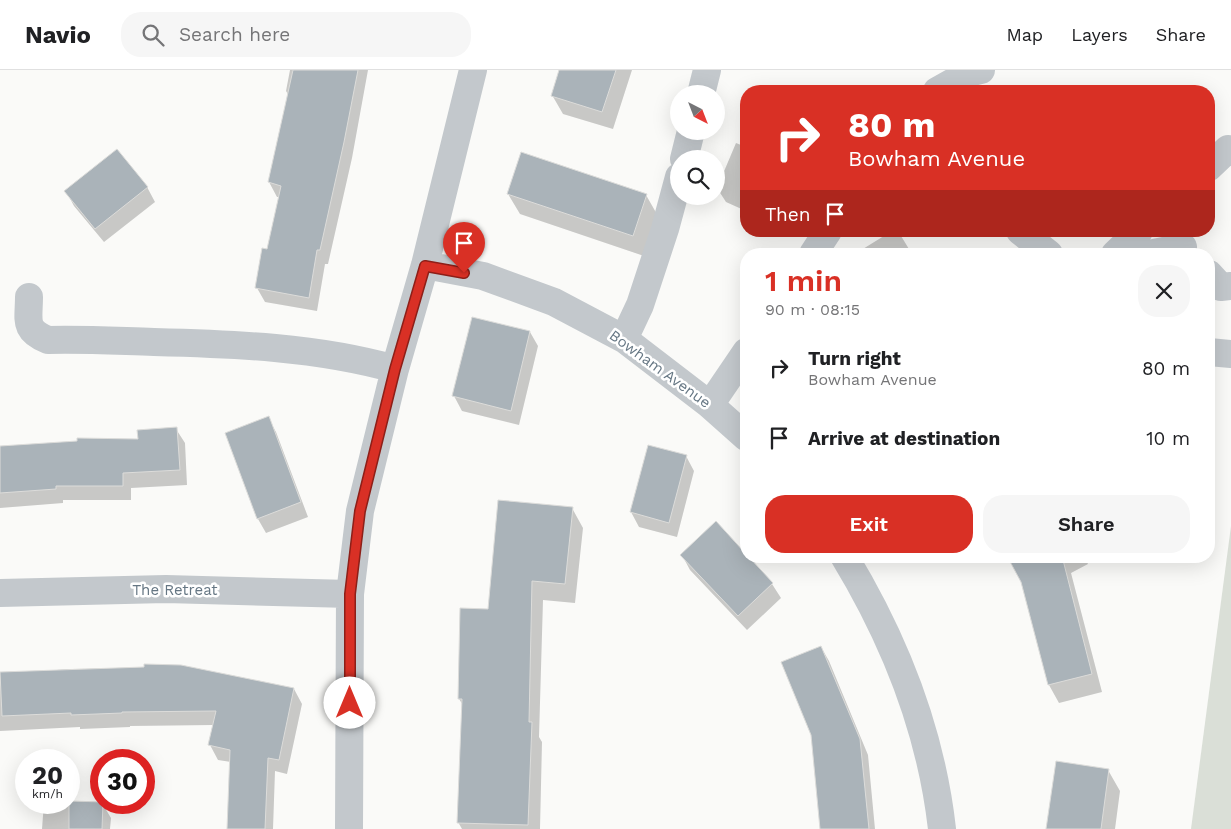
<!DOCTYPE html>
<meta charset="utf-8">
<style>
body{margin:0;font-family:"Work Sans",sans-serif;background:#f6f6f6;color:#202124;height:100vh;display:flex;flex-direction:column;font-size:19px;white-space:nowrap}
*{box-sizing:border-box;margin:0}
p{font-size:16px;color:#757577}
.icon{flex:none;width:28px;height:28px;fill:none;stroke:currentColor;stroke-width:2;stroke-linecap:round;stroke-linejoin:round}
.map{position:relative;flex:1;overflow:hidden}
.drawer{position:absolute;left:740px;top:178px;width:475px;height:315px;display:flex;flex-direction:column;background:#fff;border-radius:20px;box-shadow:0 5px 20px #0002}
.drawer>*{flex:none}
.guide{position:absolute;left:740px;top:15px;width:475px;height:152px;border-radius:20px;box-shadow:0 5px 20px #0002;background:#d93025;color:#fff;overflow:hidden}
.needle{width:32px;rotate:138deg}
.fabs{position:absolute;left:670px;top:15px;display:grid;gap:10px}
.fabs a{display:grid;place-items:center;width:55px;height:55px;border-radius:50%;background:#fff;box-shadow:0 5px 20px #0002;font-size:25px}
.speed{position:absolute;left:15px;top:679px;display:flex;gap:10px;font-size:25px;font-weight:700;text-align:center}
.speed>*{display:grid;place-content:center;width:65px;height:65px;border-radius:50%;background:#fff;box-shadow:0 5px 20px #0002;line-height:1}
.speed small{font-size:12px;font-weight:400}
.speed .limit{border:8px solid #d22;background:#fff;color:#111}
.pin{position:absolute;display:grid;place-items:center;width:42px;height:42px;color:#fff;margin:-51px -21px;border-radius:50% 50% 50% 0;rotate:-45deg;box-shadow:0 0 5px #0007}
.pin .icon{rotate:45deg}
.me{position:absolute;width:55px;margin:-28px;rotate:0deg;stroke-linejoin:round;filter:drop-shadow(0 0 4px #0008)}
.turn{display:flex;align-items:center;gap:18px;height:105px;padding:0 25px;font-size:22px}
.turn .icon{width:65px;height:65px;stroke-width:2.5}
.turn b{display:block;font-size:35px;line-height:42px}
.then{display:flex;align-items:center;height:48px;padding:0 25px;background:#0003;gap:10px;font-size:19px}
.round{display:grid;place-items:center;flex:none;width:52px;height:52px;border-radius:20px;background:#f6f6f6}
.overview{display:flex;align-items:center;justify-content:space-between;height:85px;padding:0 25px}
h1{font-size:30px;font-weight:600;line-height:38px;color:#d93025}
.button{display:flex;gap:10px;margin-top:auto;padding:10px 25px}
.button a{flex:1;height:58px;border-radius:20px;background:#d93025;color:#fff;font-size:20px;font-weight:600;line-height:58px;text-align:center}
.button a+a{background:#f6f6f6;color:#202124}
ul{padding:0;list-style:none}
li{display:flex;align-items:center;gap:15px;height:70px;padding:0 25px}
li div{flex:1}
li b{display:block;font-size:19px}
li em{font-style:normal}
header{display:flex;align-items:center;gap:30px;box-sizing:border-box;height:70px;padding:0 25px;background:#fff;border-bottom:1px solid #e0e0e0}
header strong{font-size:24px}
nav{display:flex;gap:28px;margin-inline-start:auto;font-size:18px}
.search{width:350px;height:45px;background:#f6f6f6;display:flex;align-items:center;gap:12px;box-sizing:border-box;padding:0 18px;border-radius:20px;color:#757577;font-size:19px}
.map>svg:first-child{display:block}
</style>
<header>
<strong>Navio</strong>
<div class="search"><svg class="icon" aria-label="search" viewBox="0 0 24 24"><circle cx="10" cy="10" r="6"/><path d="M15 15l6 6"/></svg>Search here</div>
<nav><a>Map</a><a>Layers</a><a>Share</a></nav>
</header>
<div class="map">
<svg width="1231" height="759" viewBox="0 0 1231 759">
<rect width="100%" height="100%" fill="#fafaf8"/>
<path fill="#dadfd7" d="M 1231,456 L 1231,759 L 1191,759 Z"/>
<path fill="#0003" d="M 290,0 L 368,0 L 352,88 L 328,194 L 325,194 L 317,241 L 265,232 L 257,218 L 268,180 L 280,127 L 277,127 L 269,112 L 289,26 L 286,21 Z
M 560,0 L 632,0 L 613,59 L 563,44 L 552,25 Z
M 736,73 L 746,77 L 746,141 L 726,132 L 717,118 Z
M 147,117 L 155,132 L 104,172 L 74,136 L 66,121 Z
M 508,124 L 646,125 L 658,146 L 644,186 L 520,144 Z
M 796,161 L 814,161 L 811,167 Z
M 892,161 L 898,161 L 912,184 L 859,184 L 858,182 Z
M 530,262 L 538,276 L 519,355 L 462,341 L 454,326 Z
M 268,348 L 276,362 L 308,447 L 266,463 L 258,449 Z
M 176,359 L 185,373 L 187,415 L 131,418 L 131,430 L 63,430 L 63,433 L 0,438 L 0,377 L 139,370 Z
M 686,386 L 694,401 L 677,467 L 639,457 L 631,442 Z
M 572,438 L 583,458 L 575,533 L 543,530 L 539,667 L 542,672 L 540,759 L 462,759 L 458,752 L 463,635 L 459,629 L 461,539 L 489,540 Z
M 716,453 L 772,514 L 781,528 L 747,560 L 690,500 L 682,485 Z
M 1009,486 L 1084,486 L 1088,494 L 1071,503 L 1102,622 L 1059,633 L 1049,615 L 1022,512 Z
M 821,577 L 829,591 L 868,685 L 875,759 L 821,759 Z
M 145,598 L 294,619 L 302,634 L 287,704 L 275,701 L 273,759 L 228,759 L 231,692 L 218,690 L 210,675 L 214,655 L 130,656 L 130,657 L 80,659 L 80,657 L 0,661 L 0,604 L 70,599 Z
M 1108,700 L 1120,721 L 1115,759 L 1047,759 Z
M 44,732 L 102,733 L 111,748 L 110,759 L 42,759 Z"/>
<path fill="#aab3b9" stroke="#dcdcda" d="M 293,0 L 358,0 L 344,72 L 320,180 L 317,180 L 309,228 L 255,218 L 262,178 L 267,179 L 281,116 L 268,112 Z
M 559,0 L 616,0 L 602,42 L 551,26 Z
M 117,79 L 148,117 L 95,159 L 64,121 Z
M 521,82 L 647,124 L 633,166 L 507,124 Z
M 472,247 L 530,261 L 511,341 L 452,326 Z
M 269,346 L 301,432 L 257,449 L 225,363 Z
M 177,357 L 180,400 L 123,403 L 123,416 L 56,416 L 56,419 L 0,423 L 0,376 L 77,371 L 77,368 L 138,369 L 137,360 Z
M 648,375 L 687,385 L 669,453 L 630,442 Z
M 498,430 L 573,437 L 565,514 L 532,511 L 529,652 L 532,652 L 528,755 L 457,753 L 462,629 L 458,629 L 460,538 L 488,539 Z
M 716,451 L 746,484 L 746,486 L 748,486 L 773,513 L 738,546 L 680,485 Z
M 1007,486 L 1062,486 L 1092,604 L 1048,615 L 1021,512 Z
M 821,576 L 860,669 L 869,759 L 820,759 L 811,665 L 781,592 Z
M 144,594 L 181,595 L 294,618 L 279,690 L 268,688 L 265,759 L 227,759 L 230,680 L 208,675 L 216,641 L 122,642 L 122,643 L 71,645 L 71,643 L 2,646 L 0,602 L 144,597 Z
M 1056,691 L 1109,699 L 1101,759 L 1046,759 Z
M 69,731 L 103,732 L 102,759 L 69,759 Z"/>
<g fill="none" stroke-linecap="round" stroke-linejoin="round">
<path stroke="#c3c8cc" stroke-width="28" d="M 937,21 L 969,3 L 981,0
M 701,24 L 707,0
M 684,89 L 691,61
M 1209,97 L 1228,79 L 1231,82
M 1020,161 L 1049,184
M 813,184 L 828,161
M 1115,184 L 1139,161
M 1149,184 L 1183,177
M 425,195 L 483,206 L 554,232 L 624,269 L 710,335 L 746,367
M 1209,204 L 1221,217 L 1231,216
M 29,227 C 29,250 23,260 48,270 C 83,269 118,271 154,272 C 234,274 317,277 395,299
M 624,269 L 640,235 L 665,159 L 679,107
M 1209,282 L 1231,284
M 710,335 L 746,282
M 844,486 C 895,570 931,661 942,759
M 0,523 L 166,519 L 350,524
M 349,759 L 350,524 L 360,441 L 395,299 L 425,195 L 473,0"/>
</g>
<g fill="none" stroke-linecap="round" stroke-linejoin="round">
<defs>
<path id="route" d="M 350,633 L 350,524 L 360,441 L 395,299 L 425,196 L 464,203"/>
</defs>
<use href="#route" stroke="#8d1f18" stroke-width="12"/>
<use href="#route" stroke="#d93025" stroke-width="9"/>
</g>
<g text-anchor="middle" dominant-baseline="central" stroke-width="5" stroke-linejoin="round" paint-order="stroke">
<g font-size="15" fill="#657683" stroke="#fff">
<text transform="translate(660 299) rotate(36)">Bowham Avenue</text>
<text x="175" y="520">The Retreat</text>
</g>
</g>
</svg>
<div class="fabs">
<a><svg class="needle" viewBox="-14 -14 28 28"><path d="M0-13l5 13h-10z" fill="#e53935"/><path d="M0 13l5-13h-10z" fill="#757577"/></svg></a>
<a><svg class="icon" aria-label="search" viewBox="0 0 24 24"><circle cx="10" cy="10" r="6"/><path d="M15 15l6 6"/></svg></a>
</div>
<div class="speed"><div>20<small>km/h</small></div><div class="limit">30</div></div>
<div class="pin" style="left:464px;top:203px;background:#d93025"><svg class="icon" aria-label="arrive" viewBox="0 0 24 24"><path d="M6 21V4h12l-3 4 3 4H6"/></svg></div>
<svg class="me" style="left:350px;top:633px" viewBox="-20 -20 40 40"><circle r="19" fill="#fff"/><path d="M0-13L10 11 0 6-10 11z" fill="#d93025"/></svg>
<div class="guide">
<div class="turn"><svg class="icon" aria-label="right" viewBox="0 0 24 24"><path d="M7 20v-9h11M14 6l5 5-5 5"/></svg><div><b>80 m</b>Bowham Avenue</div></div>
<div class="then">Then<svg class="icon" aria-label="arrive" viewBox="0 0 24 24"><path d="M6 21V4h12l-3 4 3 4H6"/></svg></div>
</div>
<section class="drawer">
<div class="overview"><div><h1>1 min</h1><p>90 m · 08:15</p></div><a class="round"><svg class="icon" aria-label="close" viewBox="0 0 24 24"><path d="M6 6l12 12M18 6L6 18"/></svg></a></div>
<ul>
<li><svg class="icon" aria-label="right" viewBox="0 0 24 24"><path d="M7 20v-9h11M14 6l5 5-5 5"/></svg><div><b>Turn right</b><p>Bowham Avenue</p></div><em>80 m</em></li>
<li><svg class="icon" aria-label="arrive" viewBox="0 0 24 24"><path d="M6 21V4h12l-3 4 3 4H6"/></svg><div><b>Arrive at destination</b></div><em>10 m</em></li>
</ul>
<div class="button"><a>Exit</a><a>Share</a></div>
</section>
</div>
